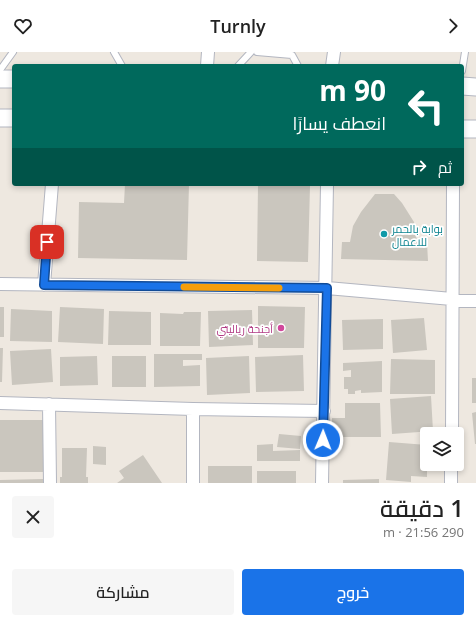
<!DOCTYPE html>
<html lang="ar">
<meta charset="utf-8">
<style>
body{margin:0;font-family:"Open Sans",Cairo,sans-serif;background:#f6f6f6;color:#222;direction:rtl;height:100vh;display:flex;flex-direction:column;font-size:15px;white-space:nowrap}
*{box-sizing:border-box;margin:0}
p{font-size:13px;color:#767676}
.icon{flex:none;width:22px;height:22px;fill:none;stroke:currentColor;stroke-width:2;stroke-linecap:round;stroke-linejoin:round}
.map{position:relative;height:431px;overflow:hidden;direction:ltr}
.sheet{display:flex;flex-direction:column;background:#fff;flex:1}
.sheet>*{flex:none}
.guide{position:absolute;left:12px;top:12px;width:452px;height:122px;border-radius:4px;box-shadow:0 2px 6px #0003;direction:rtl;background:#00695c;color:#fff;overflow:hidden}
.controls{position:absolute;left:420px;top:375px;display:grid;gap:8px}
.controls a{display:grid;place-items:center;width:44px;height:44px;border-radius:4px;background:#fff;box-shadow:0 2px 6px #0003;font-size:20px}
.pin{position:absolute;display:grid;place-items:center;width:34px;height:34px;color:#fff;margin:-17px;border-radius:8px;box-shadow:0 2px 6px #0006}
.me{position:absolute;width:44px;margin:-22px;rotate:1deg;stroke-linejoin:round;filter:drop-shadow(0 0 3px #0008)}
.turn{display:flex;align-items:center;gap:14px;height:84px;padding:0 12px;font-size:18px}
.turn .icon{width:52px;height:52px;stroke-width:2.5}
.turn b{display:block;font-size:28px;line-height:34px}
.then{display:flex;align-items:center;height:38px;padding:0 12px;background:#0003;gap:8px;font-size:15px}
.round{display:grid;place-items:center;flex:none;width:42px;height:42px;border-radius:4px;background:#f6f6f6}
.head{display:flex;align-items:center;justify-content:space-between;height:68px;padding:0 12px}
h1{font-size:24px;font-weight:600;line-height:30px}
.cta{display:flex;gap:8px;margin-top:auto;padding:8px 12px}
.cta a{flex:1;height:46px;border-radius:4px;background:#1a73e8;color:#fff;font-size:16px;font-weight:600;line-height:46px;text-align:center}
.cta a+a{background:#f6f6f6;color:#222}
header{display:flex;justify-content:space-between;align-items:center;height:52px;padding:0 12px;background:#fff;font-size:18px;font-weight:600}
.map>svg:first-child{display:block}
</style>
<header><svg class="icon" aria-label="forward" viewBox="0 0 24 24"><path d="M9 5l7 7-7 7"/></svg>Turnly<svg class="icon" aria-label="heart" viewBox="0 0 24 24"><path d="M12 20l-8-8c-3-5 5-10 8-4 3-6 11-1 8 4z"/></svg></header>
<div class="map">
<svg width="476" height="431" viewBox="0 0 476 431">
<rect width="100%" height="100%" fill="#eee8e0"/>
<path fill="#cac6be" d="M 125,132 L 189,132 L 187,208 L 78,206 L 79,150 L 124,151 Z
M 258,133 L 310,134 L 308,210 L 257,209 Z
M 375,142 L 394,142 L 402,151 L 414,170 L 417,190 L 427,191 L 428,209 L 341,207 L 342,190 L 350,190 L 353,174 L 361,160 Z
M 258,254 L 305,255 L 304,296 L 258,296 Z
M 0,255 L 4,255 L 4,285 L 0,285 Z
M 60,255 L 104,257 L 103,292 L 58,290 Z
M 11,257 L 52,259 L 52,290 L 10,289 Z
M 252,258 L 253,293 L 209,295 L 208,259 Z
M 109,259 L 151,260 L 151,293 L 108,293 Z
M 184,260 L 201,260 L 200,294 L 160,294 L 160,261 L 183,262 Z
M 424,266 L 427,298 L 393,301 L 391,268 Z
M 383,267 L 383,297 L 343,298 L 342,268 Z
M 0,296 L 3,296 L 2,330 L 0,330 Z
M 51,297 L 53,330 L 12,333 L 10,299 Z
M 154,302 L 202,302 L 202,308 L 183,308 L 183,314 L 200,313 L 200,334 L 154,335 Z
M 303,303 L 304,339 L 256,340 L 255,305 Z
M 97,304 L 98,333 L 60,334 L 60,305 Z
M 112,304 L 146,304 L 146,335 L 112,335 Z
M 249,304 L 250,341 L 207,343 L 206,306 Z
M 391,307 L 435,308 L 435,342 L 390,342 Z
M 382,309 L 382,340 L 361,341 L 361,338 L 355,339 L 355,342 L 348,342 L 348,337 L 344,337 L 344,325 L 351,325 L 351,318 L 343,319 L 343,311 Z
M 472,326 L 476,326 L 476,351 L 472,351 Z
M 431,344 L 433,379 L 392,382 L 390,347 Z
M 345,351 L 380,351 L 381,385 L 343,385 L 343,389 L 332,389 L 332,366 L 345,366 Z
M 476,360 L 476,392 L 475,392 L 472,361 Z
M 0,368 L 46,368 L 46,420 L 0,420 Z
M 279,382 L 301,384 L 300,397 L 277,395 Z
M 389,390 L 427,393 L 427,425 L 411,424 L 411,430 L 386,428 Z
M 273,392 L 273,399 L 300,398 L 300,409 L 257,409 L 257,393 Z
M 93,394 L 106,395 L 106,413 L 93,412 Z
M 62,396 L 87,396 L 86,425 L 88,425 L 88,431 L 60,431 L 60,425 L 62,425 Z
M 143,403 L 162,431 L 117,431 L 124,426 L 119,419 Z
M 208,414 L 252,414 L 252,431 L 208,431 Z
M 257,419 L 296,419 L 296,431 L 257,431 Z
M 43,427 L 43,431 L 0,431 L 0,428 Z
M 379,427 L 379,431 L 343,431 L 343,428 Z"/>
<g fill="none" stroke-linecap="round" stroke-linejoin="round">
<defs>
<path id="lane" d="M 114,0 L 122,14
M 257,0 L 292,3 L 298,14
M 238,14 L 251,0
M 0,18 L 13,0
M 462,19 L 465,0"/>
<path id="street" d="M 207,14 L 208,0
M 332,14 L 334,0
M 0,232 L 327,236 L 452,247
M 44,233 L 52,132
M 452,249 L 476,249
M 0,351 L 193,357 L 324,359
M 49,352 L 50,431
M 193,357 L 193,431
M 452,382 L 453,132
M 322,431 L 327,132
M 451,431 L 451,412"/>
<path id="secondary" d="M 0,27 L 14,27
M 462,34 L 476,35
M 0,66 L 14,66
M 462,77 L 476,77"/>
</defs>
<use href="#lane" stroke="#b3b6c0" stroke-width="8"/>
<use href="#street" stroke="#b3b6c0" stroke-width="14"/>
<use href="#secondary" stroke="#b3b6c0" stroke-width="19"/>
<use href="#lane" stroke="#fff" stroke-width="6"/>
<use href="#street" stroke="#fff" stroke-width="12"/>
<use href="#secondary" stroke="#fff" stroke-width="17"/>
</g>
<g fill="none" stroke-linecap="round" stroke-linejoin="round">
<defs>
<path id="route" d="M 47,190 L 44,233 L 327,236 L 323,388"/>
</defs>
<use href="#route" stroke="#114b97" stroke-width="10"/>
<use href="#route" stroke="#1a73e8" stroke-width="7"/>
<path stroke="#f59e0b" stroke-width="7" d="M 184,235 L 279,236"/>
</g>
<circle fill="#0f9aa8" stroke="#fff" stroke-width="1.5" cx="384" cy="182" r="4"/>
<circle fill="#d1479c" stroke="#fff" stroke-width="1.5" cx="281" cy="276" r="4"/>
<g text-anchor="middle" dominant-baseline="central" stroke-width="3.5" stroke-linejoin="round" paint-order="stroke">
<g font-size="11" fill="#0d838f" stroke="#fff" text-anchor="start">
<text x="392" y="176">بوابة بالحمر<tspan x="392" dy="13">للاعمال</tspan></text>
</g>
<g font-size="11" fill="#b23c85" stroke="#fff" text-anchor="end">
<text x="273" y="276">أجنحة رياليتي</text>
</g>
</g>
</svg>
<div class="controls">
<a><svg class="icon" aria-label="layers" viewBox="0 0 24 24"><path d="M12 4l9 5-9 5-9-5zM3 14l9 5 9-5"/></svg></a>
</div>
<div class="pin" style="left:47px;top:190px;background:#d93025"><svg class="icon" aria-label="arrive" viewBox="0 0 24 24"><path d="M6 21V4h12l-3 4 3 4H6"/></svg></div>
<svg class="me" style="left:323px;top:388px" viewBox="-20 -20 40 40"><circle r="17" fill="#1a73e8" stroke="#fff" stroke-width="3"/><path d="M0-11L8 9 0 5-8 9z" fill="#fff"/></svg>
<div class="guide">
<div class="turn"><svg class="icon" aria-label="left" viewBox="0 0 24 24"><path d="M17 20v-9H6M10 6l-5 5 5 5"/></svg><div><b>90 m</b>انعطف يسارًا</div></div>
<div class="then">ثم<svg class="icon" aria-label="right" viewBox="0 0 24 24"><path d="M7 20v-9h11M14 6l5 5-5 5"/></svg></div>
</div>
</div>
<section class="sheet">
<div class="head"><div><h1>1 دقيقة</h1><p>290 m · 21:56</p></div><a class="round"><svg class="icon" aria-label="close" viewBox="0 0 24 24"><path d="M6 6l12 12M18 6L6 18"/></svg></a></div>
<div class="cta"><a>خروج</a><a>مشاركة</a></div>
</section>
